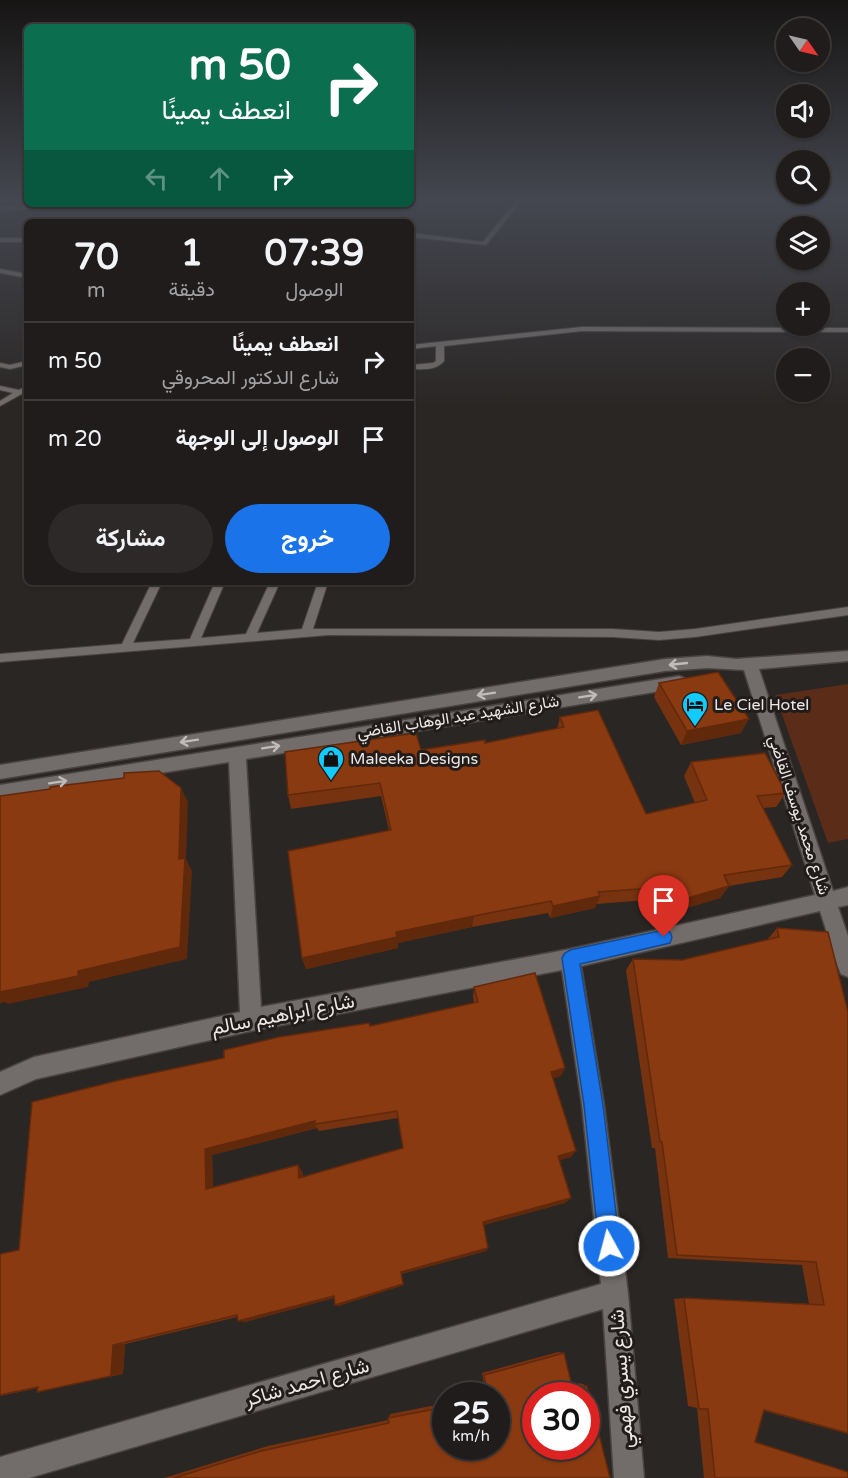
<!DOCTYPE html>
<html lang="ar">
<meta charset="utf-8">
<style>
body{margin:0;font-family:"Varela Round",Vazirmatn,sans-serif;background:#2d2928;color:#f1f3f6;direction:rtl;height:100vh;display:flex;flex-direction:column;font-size:22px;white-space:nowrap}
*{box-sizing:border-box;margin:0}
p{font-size:20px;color:#a2a1a3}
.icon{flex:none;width:33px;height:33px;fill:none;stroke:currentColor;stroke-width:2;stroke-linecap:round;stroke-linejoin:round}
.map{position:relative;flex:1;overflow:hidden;direction:ltr}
.panel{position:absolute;left:24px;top:219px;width:390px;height:366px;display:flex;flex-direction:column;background:#201c1b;border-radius:9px;box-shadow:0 2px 4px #0004,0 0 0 2px #3d3a3a;direction:rtl}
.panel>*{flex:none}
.hud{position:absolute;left:24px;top:24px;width:390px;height:183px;border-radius:9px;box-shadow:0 2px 4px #0004,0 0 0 2px #3d3a3a;direction:rtl;background:#0b6e4f;color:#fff;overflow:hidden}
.needle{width:39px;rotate:124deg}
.buttons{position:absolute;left:776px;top:18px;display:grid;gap:12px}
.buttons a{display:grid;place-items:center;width:54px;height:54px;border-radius:50%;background:#201c1b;box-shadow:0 2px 4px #0004,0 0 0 2px #3d3a3a;font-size:30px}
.speed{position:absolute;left:432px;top:1382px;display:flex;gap:12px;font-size:30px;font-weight:700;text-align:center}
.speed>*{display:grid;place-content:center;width:78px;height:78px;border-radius:50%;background:#201c1b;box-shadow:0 2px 4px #0004,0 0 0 2px #3d3a3a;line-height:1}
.speed small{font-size:15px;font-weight:400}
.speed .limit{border:9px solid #d22;background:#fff;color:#111}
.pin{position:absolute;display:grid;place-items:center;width:51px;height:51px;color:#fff;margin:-62px -26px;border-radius:50% 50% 50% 0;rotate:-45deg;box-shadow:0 0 6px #0007}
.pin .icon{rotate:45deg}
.me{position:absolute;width:66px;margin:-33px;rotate:353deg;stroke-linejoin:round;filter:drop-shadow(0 0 4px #0008)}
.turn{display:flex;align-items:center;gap:21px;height:126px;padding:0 24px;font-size:27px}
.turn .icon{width:78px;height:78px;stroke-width:2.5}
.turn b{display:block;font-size:42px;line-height:51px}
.lanes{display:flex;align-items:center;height:57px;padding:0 24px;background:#0003;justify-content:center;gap:30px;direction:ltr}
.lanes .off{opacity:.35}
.eta{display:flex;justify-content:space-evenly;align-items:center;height:102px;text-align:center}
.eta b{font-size:36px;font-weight:700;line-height:42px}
.action{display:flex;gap:12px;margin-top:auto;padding:12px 24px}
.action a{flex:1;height:69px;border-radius:36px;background:#1a73e8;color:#fff;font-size:24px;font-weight:700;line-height:69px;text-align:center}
.action a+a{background:#2d2928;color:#f1f3f6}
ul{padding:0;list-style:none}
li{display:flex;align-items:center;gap:18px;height:78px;padding:0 24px;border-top:2px solid #3d3a3a}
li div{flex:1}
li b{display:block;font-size:22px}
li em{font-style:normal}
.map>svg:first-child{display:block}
</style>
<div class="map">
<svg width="848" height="1478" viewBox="0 0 848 1478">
<rect width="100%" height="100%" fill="#2a2624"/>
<path fill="#5b2c18" d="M 848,684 L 848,839 L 828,843 L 775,695 Z"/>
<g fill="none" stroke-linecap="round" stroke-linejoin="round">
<defs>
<path id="service" d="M 516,201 L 522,201 L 486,245 L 411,237 L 411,233 L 483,242 Z
M 57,204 L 87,204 L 0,211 L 0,207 Z
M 0,238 L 27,238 L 27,242 L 0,242 Z
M 0,269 L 27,274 L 27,278 L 0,273 Z
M 582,327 L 848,328 L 848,332 L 582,331 L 444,346 L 444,361 C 435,371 423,369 411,369 L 411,365 L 433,363 L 436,361 L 436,346 L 411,349 L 411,345 Z
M 27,361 L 27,365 L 10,369 L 0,367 L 0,363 L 10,365 Z
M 0,386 L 19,390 L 27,386 L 27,391 L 0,406 L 0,401 L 13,393 L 0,390 Z
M 152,582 L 162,582 L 133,643 L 190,639 L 215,582 L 225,582 L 201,638 L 246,634 L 270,582 L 280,582 L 257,633 L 302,629 L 318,582 L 328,582 L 313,629 L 613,629 L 659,632 L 695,629 L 848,607 L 848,615 L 695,637 L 659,640 L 613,637 L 329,635 L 0,662 L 0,654 L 122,644 Z"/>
<path id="minor" d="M 848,651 L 848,661 L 759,669 L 833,891 L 848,887 L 848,905 L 838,907 L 848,936 L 848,977 L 841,974 L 838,967 L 820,911 L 581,966 L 604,1105 L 628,1293 L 644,1478 L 614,1478 L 603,1309 L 29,1478 L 0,1478 L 0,1457 L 601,1284 L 582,1105 L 562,970 L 251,1031 L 36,1079 L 0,1095 L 0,1072 L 34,1057 L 240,1012 L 229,762 L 0,799 L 0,785 L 679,676 L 684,678 L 687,682 L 684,686 L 679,688 L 246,759 L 261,1007 L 570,949 L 815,895 L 744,670 L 707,668 L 665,671 L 0,779 L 0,765 L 665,659 L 707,656 L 736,659 Z"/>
</defs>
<use href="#service" stroke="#474341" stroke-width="2"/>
<use href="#minor" stroke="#474341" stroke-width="3"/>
<use href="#service" fill="#726c6a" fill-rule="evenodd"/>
<use href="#minor" fill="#726c6a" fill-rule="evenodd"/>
</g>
<path fill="#77320f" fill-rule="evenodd" d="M 659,683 L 741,733 L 681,745 L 654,697 Z
M 560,717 L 646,814 L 695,803 L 684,776 L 691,762 L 786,793 L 776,807 L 763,808 L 792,865 L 782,877 L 729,886 L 720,898 L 680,910 L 674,898 L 596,904 L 595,908 L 550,918 L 548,913 L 472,927 L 398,943 L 398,948 L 306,969 L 302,958 L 389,830 L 381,796 L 291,809 L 288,795 L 421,750 L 485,743 L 557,729 Z
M 777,928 L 828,932 L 848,1434 L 764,1411 L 755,1442 L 848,1478 L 704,1478 L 697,1408 L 688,1406 L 674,1299 L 684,1298 L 809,1304 L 802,1265 L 668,1258 L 655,1148 L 652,1148 L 626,970 L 633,959 L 682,960 L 767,940 Z
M 474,987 L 561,1076 L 553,1078 L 571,1157 L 559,1160 L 571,1198 L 565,1203 L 483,1225 L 486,1251 L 401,1274 L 404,1285 L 338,1306 L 334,1298 L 245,1322 L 237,1317 L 125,1344 L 123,1374 L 52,1389 L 37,1392 L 38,1388 L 0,1396 L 0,1254 L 19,1250 L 224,1058 L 474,1003 L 473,997 ZM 398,1118 L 403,1149 L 303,1177 L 302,1171 L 213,1187 L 212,1155 L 317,1128 L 319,1131 Z
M 558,1352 L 564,1353 L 572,1386 L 580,1383 L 587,1386 L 610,1478 L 164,1478 L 268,1446 L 388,1420 L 390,1414 L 446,1403 L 446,1446 L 496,1395 L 486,1395 L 482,1373 Z"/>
<path fill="#61290c" d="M 749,719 L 741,733 L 681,745 L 687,731 Z
M 181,788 L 188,802 L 186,859 L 192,871 L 187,959 L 89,982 L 88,987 L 8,1004 L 5,1002 L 0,1003 L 0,992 L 78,971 L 179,859 Z
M 729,886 L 720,898 L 680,910 L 688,898 Z
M 600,896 L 595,908 L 550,918 L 553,906 Z
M 474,916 L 472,927 L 398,943 L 398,948 L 306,969 L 302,958 L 396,932 Z
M 565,1068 L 561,1076 L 547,1080 L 551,1072 Z
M 315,1121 L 315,1124 L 317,1128 L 212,1155 L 213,1193 L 206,1189 L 205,1149 Z
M 576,1151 L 571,1157 L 554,1162 L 558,1156 Z
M 298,1165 L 302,1171 L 304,1183 L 299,1178 Z
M 571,1198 L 565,1203 L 481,1226 L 483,1222 Z
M 488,1248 L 486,1251 L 401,1274 L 404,1285 L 338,1306 L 335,1305 L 401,1272 Z
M 334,1296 L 337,1297 L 245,1322 L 238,1321 Z
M 125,1344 L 123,1374 L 111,1376 L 113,1345 Z"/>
<path fill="#8a3a11" stroke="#61290c" stroke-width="1.5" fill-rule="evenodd" d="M 718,672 L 749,719 L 687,731 L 659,683 Z
M 598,710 L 646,814 L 707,800 L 691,762 L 765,753 L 786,793 L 757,796 L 792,865 L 724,875 L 729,886 L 688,898 L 681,886 L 598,892 L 600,896 L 553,906 L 551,901 L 474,916 L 396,932 L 397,937 L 302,958 L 288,851 L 391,830 L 380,783 L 288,795 L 285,752 L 416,733 L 421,750 L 485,740 L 485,743 L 564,727 L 560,717 Z
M 159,771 L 181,788 L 179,859 L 185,858 L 180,947 L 78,971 L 78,976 L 0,992 L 0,796 L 50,789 L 50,787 L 124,778 L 124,773 Z
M 777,928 L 828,932 L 848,1012 L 848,1433 L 764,1410 L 755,1442 L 848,1472 L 848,1478 L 715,1478 L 708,1409 L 699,1409 L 684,1298 L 824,1305 L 816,1262 L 677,1255 L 662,1142 L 660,1141 L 633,959 L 682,960 L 779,937 Z
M 535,973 L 565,1068 L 551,1072 L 576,1151 L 558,1156 L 571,1198 L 483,1222 L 488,1248 L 401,1272 L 403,1284 L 335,1305 L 334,1296 L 238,1321 L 237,1315 L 113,1345 L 111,1376 L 37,1392 L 38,1387 L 0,1395 L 0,1254 L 19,1250 L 32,1102 L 120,1080 L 224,1058 L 224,1050 L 279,1037 L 369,1023 L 370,1026 L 478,1002 L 474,987 ZM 397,1111 L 403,1148 L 299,1178 L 298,1165 L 206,1189 L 205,1149 L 315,1121 L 315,1124 Z
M 564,1353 L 573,1390 L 587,1386 L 610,1478 L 174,1478 L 261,1451 L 389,1423 L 388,1418 L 446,1407 L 446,1446 L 496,1446 L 496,1395 L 488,1395 L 484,1375 ZM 536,1395 L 586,1395 L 586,1446 L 536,1446 Z"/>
<defs><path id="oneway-shaft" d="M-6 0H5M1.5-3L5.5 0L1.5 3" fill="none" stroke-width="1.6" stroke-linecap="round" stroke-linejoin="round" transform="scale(1.5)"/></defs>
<g stroke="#c0bcba">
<use href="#oneway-shaft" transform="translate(678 664) rotate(174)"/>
<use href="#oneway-shaft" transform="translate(486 694) rotate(171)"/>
<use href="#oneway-shaft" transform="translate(588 696) rotate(-9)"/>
<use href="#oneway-shaft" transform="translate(189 741) rotate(171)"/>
<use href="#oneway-shaft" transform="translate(271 747) rotate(-9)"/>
<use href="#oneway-shaft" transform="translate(58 782) rotate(-9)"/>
</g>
<linearGradient id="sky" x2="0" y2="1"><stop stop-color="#171514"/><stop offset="0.49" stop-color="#444750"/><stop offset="1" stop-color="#444750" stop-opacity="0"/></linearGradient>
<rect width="848" height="408" fill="url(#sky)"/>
<path fill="#1a73e8" stroke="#114b97" stroke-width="1.5" d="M 664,930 L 670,932 L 672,937 L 670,943 L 580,964 L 603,1105 L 620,1246 L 617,1253 L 609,1256 L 602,1253 L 599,1246 L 584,1105 L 562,958 L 565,953 L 570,950 Z"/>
<defs>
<symbol id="hotel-pin" viewBox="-11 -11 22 30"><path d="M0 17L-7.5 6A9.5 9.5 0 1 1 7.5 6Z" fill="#14cafb" stroke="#211c1a"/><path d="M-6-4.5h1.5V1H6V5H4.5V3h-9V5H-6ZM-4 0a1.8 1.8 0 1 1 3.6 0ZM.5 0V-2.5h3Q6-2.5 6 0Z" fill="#111"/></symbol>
<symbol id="shop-pin" viewBox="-11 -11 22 30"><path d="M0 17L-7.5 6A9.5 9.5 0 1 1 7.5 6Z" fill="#14cafb" stroke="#211c1a"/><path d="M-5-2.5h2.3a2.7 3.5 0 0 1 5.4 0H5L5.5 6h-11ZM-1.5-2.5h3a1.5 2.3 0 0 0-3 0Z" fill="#111"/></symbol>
</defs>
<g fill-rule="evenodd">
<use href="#hotel-pin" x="680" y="690" width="30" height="40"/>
<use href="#shop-pin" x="316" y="744" width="30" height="40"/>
</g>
<g text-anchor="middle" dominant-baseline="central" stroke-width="6" stroke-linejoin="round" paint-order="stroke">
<g font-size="16" fill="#eae7e5" stroke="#211c1a" text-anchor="start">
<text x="714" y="705">Le Ciel Hotel</text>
<text x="350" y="759">Maleeka Designs</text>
</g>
<g font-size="16" fill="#eae7e5" stroke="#211c1a">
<text transform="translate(458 717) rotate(-9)">شارع الشهيد عبد الوهاب القاضي</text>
<text transform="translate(799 815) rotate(72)">شارع محمد يوسف القاضي</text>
</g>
<g font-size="20" fill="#eae7e5" stroke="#211c1a">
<text transform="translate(283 1015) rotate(-11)">شارع ابراهيم سالم</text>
<text transform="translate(622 1379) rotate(-94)">شارع يسري فهمي</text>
<text transform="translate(307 1383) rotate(-16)">شارع احمد شاكر</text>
</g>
</g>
</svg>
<div class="buttons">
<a><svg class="needle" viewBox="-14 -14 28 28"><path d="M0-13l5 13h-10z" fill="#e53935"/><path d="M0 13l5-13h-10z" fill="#a2a1a3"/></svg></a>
<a><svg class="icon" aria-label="sound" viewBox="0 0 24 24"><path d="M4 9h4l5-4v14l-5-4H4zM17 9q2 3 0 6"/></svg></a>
<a><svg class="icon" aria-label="search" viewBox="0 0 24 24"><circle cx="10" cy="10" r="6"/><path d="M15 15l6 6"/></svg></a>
<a><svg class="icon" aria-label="layers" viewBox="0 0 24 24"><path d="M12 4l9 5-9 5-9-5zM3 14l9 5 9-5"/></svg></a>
<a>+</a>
<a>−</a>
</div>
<div class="speed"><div>25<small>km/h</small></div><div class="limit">30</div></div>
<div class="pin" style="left:664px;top:937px;background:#d93025"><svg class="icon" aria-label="arrive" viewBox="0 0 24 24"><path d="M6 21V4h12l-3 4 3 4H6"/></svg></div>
<svg class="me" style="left:609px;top:1246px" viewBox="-20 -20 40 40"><circle r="17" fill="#1a73e8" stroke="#fff" stroke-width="3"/><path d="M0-11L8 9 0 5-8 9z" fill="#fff"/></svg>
<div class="hud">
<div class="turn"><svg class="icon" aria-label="right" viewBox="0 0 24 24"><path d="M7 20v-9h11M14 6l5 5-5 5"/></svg><div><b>50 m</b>انعطف يمينًا</div></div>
<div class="lanes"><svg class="icon off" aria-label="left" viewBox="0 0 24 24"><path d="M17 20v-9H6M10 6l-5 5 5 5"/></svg><svg class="icon off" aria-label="ahead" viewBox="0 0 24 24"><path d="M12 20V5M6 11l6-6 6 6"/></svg><svg class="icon" aria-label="right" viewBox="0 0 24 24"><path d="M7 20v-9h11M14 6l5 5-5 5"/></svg></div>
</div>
<section class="panel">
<div class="eta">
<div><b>07:39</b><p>الوصول</p></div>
<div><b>1</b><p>دقيقة</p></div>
<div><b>70</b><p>m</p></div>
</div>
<ul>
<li><svg class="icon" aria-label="right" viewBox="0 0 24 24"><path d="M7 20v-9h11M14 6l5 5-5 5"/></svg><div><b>انعطف يمينًا</b><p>شارع الدكتور المحروقي</p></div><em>50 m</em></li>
<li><svg class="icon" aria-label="arrive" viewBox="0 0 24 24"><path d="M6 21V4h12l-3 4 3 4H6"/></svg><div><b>الوصول إلى الوجهة</b></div><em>20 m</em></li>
</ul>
<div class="action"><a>خروج</a><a>مشاركة</a></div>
</section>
</div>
